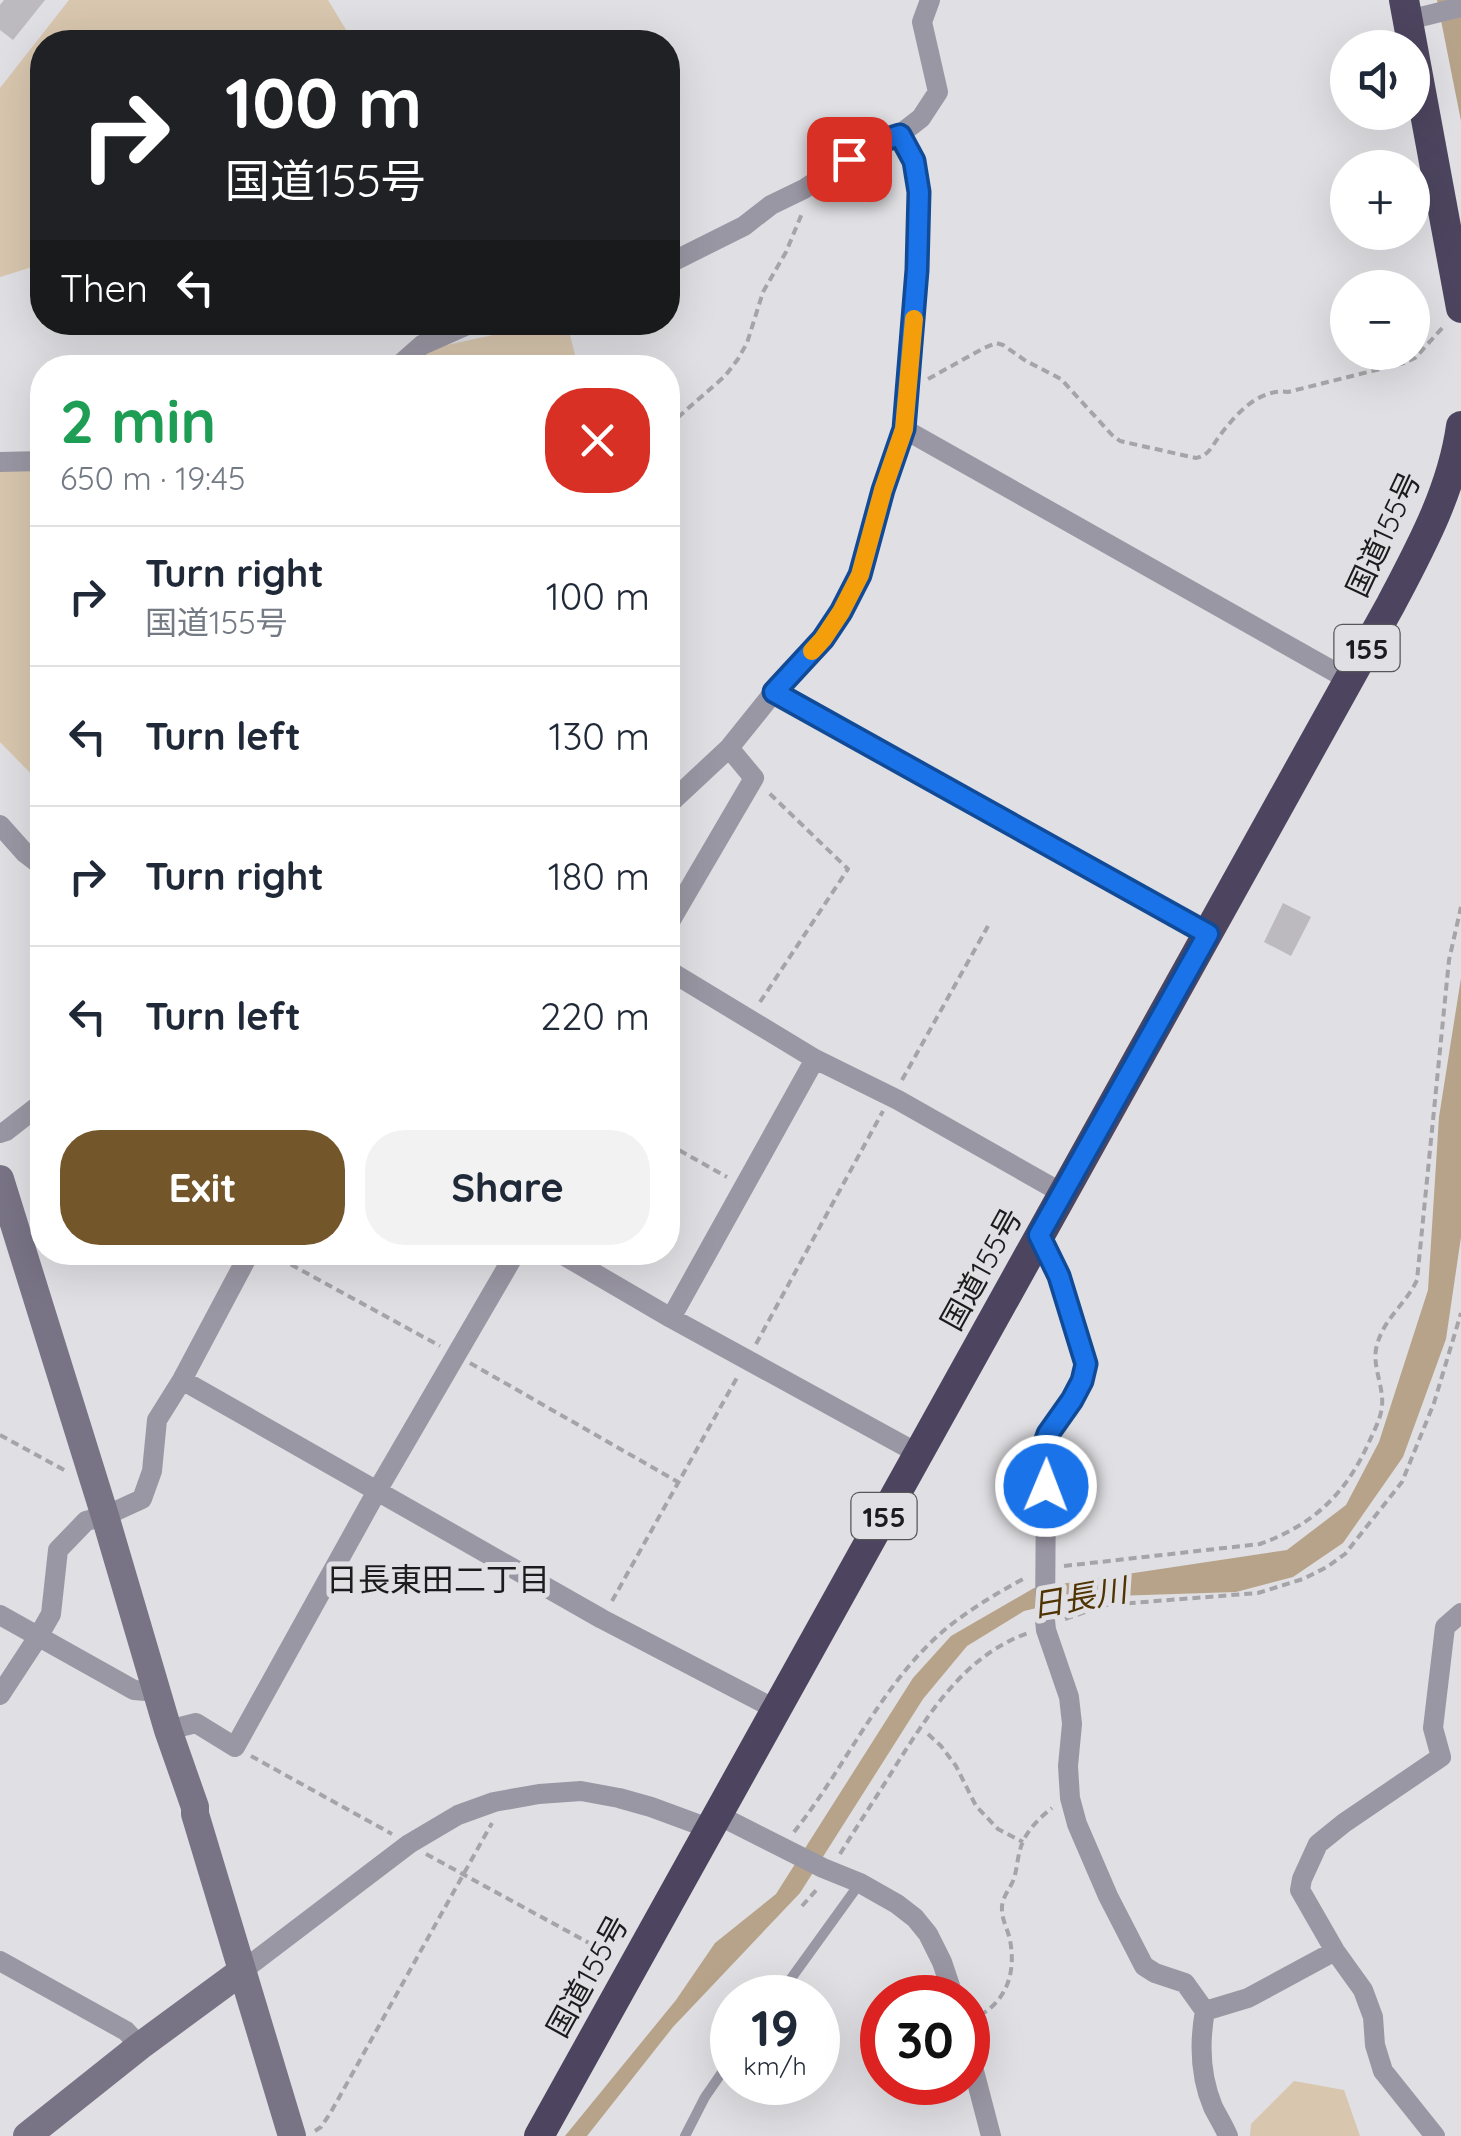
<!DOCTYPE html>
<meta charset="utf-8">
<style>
body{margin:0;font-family:Quicksand,"Noto Sans JP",sans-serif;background:#f2f2f3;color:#1f2937;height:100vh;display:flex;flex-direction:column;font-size:38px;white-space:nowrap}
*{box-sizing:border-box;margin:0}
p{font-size:32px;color:#747a83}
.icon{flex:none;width:55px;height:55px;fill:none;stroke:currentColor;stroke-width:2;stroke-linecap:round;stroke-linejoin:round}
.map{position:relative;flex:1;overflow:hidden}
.side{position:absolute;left:30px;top:355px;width:650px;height:910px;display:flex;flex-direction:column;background:#fff;border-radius:40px;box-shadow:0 10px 40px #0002}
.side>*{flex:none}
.top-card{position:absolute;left:30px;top:30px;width:650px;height:305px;border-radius:40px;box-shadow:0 10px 40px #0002;background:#202124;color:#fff;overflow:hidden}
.controls{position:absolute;left:1330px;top:30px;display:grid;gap:20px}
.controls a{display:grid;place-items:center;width:100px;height:100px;border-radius:50%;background:#fff;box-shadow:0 10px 40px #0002;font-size:50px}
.speed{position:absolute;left:710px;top:1975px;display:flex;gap:20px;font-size:50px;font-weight:700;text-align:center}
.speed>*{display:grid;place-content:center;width:130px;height:130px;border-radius:50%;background:#fff;box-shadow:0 10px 40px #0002;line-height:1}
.speed small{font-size:25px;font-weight:400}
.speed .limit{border:15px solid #d22;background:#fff;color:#111}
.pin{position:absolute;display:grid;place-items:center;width:85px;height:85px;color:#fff;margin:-42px;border-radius:20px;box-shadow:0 5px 15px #0006}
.me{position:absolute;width:110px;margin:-55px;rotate:1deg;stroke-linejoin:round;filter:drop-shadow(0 0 8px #0008)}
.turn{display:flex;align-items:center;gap:35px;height:210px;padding:0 30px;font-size:45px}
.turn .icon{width:130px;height:130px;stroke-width:2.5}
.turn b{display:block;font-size:70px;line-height:85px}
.then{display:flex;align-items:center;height:95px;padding:0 30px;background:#0003;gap:20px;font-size:38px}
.round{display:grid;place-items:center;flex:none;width:105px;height:105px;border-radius:40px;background:#f2f2f3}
.headline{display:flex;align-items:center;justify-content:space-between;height:170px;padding:0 30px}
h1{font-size:60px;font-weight:800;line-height:75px;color:#1e9e55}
.primary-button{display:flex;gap:20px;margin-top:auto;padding:20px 30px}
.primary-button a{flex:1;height:115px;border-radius:40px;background:#73562a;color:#fff;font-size:40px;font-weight:800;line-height:115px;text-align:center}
.primary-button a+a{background:#f2f2f3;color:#1f2937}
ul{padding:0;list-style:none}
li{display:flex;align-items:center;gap:30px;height:140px;padding:0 30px;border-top:2px solid #e0e1e3}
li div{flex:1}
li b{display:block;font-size:38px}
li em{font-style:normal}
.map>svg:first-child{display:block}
</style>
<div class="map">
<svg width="1461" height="2136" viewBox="0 0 1461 2136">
<rect width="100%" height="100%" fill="#e0dfe3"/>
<path fill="#d8c6ae" d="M 69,0 L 328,0 L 348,33 L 345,42 L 42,42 L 42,264 L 0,277 L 0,88 Z
M 552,322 L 567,323 L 578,367 L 409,368 L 429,349 Z
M 0,464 L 42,464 L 42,785 L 0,742 Z
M 1294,2081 L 1344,2090 L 1360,2136 L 1250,2136 L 1251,2124 Z"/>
<path fill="#b6a389" d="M 1437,0 L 1461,0 L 1461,121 Z
M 1461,978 L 1461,1237 L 1446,1339 L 1403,1457 L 1343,1543 L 1293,1577 L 1236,1592 L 1083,1597 L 1024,1611 L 967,1646 L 923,1699 L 800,1893 L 673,2027 L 587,2136 L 565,2136 L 676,2000 L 715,1943 L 776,1894 L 913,1678 L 951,1636 L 1034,1588 L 1287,1550 L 1346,1505 L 1379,1442 L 1428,1290 L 1439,1117 Z"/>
<path fill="#bcbabe" d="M 4,0 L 45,0 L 13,40 L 0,30 L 0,5 Z
M 1283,903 L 1311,917 L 1291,956 L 1264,942 Z"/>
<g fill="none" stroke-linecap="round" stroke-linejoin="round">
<path stroke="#a5a4a8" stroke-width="4" stroke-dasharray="8 5" stroke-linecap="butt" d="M 928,379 L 984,348 L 996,343 L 1003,345 L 1026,361 L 1061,379 L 1112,435 L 1120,441 L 1196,458 C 1208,456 1211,448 1218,438 C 1235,415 1258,388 1288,392 L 1404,363 L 1415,358 L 1444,326
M 668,426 L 725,376 L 738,359 L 747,343 L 763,292 L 786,252 L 803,211
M 760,1002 L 848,869 L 768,792
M 902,1080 L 988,926
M 668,1144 L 727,1177
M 268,1252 L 440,1346
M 756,1344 L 883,1111
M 470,1363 L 678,1482
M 0,1435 L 66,1471
M 1064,1566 L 1260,1544 C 1313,1525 1346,1494 1369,1442 C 1374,1431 1381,1418 1382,1406 C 1384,1385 1371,1365 1377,1345 C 1384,1318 1406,1304 1417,1280 L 1449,960 L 1461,907
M 612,1601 L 739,1374
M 1065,1619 L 1106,1605 L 1258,1593 L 1303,1579 L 1327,1567 L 1345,1554 L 1402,1482 L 1434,1403 L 1461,1313
M 928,1734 L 941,1746 L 956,1766 L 976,1806 L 998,1829 L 1023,1842
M 251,1756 L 392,1834
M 794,1832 C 846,1767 883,1680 948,1627 C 972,1608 1000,1591 1027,1577
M 426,1854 L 611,1955
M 840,1854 C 859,1823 879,1793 898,1762 C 932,1709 966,1655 1028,1633
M 802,1906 L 819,1887
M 968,2021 C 1004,2007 1017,1977 1010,1940 C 1008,1930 1002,1920 1002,1910 C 1001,1899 1009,1890 1013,1881 C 1017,1871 1017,1860 1020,1850 C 1024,1833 1039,1818 1052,1808
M 315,2131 L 321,2127 L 331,2112 L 492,1823"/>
<path stroke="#9a97a4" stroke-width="10" d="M 777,1998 L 860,1883
M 685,2136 L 705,2097 L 732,2058"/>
<path stroke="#9a97a4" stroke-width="20" d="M 1408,20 L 1461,7
M 668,264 L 744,226 L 771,205 L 804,189 L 872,144 L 899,135 L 921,118 L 938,92 L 922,22 L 930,0
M 396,368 L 422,345 L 474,322
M 904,429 L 1349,680
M 0,462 L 42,461
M 774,692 L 1208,934
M 668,805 L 729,748 L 774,692 L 823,639 L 841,613 L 860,575 L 883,491 L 904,429 L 912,354 L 919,192 L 914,161 L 899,135
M 0,825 L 25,853 L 42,866
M 668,925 L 754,778 L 729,748
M 668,970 L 815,1059 L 898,1100 L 1062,1193
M 0,1133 L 6,1131 L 42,1103
M 1039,1235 L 1059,1275 L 1086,1364 L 1082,1381 L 1072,1400 L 1048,1434 L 1040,1455 L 1046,1486 L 1045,1620 L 1046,1630 L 1069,1697 L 1072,1724 L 1068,1766 L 1070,1798 L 1077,1824 L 1108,1896 L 1144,1966 L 1155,1973 L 1185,1983 L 1205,2011 C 1199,2044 1200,2076 1213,2107 C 1218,2117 1224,2126 1228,2136
M 558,1252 L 671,1318 L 919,1454
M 671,1318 L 815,1059
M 182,1380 L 602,1619 L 777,1710
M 0,1615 L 134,1690 L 158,1692
M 0,1695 L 38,1637 L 51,1614 L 58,1550 L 86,1521 L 105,1516 L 142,1499 L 152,1471 L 157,1420 L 182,1380 L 250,1252
M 168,1730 L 196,1723 L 235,1747 L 377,1491 L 516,1252
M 718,1815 L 823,1868 L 860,1883 L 897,1904 L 915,1918 L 928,1934 L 942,1962 L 954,1998
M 0,1961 L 126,2031 L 140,2046
M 242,1971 L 409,1844 L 458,1815 L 494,1802 L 539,1794 L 581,1791 L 619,1798 L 651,1807 L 708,1828
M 1205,2011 L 1248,1998 L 1335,1951
M 968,2048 L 991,2136
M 1435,2136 L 1383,2071 L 1375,2045 L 1373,2017 L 1363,1990 L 1335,1951 L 1300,1890 L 1302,1879 L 1318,1844 L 1344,1823 L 1441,1757 L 1433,1728 L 1445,1627 L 1461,1613"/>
<path stroke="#797386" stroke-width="28" d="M 0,1179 L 105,1516 L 168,1730 L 195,1807 L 195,1814 L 292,2136
M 27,2136 L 140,2046 L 242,1971"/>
<path stroke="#4d455f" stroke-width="30" d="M 1404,0 L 1461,308
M 539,2136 L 1391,604 C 1421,547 1452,490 1461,426"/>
</g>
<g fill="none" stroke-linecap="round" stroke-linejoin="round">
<defs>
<path id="route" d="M 849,159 L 872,144 L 900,135 L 914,161 L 919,192 L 917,270 L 904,429 L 883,490 L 860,575 L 841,612 L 823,639 L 774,692 L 1208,934 L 1039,1235 L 1059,1276 L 1086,1364 L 1082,1381 L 1072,1400 L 1048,1434 L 1040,1456 L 1046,1486"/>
</defs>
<use href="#route" stroke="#114b97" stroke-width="25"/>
<use href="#route" stroke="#1a73e8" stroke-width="18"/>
<path stroke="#f59e0b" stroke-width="18" d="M 812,651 L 823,639 L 841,612 L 860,575 L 883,490 L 904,429 L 914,319"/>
</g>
<g text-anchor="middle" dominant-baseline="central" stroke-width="10" stroke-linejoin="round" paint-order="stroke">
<g fill="#e0dfe3" stroke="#575658" stroke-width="2.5">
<rect x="1334.5" y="625" width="65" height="46" rx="8"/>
<rect x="851.5" y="1493" width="65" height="46" rx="8"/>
</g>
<g font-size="28" font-weight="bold" fill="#1c1b1d">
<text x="1367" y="648">155</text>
<text x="884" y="1516">155</text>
</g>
<g font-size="30" fill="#1c1b1d" stroke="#e0dfe3">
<text transform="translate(1383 534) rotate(-65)">国道155号</text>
<text transform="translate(981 1269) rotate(-61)">国道155号</text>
<text transform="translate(587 1976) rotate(-61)">国道155号</text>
</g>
<g font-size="32" fill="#1c1b1d" stroke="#e0dfe3">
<text x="438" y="1579">日長東田二丁目</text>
</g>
<g font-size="32" font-style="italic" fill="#4f3300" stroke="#e0dfe3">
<text transform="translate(1079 1597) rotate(-10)">日長川</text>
</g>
</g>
</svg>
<div class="controls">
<a><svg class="icon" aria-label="sound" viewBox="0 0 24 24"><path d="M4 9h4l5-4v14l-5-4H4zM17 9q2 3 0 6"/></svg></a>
<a>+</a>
<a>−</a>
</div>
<div class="speed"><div>19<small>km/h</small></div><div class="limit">30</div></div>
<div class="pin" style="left:849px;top:159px;background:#d93025"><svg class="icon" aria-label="arrive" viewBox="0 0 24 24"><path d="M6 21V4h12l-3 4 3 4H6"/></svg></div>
<svg class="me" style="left:1046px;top:1486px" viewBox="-20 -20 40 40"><circle r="17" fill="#1a73e8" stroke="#fff" stroke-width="3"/><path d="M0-11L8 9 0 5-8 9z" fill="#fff"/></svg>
<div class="top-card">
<div class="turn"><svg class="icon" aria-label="right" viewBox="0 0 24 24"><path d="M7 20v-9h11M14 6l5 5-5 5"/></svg><div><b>100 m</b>国道155号</div></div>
<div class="then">Then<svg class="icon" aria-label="left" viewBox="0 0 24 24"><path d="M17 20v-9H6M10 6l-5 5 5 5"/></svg></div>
</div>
<section class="side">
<div class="headline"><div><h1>2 min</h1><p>650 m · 19:45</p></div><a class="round" style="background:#d93025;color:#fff"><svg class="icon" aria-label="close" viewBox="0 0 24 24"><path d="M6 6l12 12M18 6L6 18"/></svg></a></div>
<ul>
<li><svg class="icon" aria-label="right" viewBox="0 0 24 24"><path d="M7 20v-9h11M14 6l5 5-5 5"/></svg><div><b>Turn right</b><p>国道155号</p></div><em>100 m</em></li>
<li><svg class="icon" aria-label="left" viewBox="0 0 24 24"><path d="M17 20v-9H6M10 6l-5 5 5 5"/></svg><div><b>Turn left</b></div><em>130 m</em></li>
<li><svg class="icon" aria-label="right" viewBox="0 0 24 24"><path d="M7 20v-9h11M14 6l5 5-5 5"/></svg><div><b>Turn right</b></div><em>180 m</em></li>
<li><svg class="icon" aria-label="left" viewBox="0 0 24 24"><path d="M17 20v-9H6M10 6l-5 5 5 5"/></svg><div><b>Turn left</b></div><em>220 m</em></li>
</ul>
<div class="primary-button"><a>Exit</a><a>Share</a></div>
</section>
</div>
